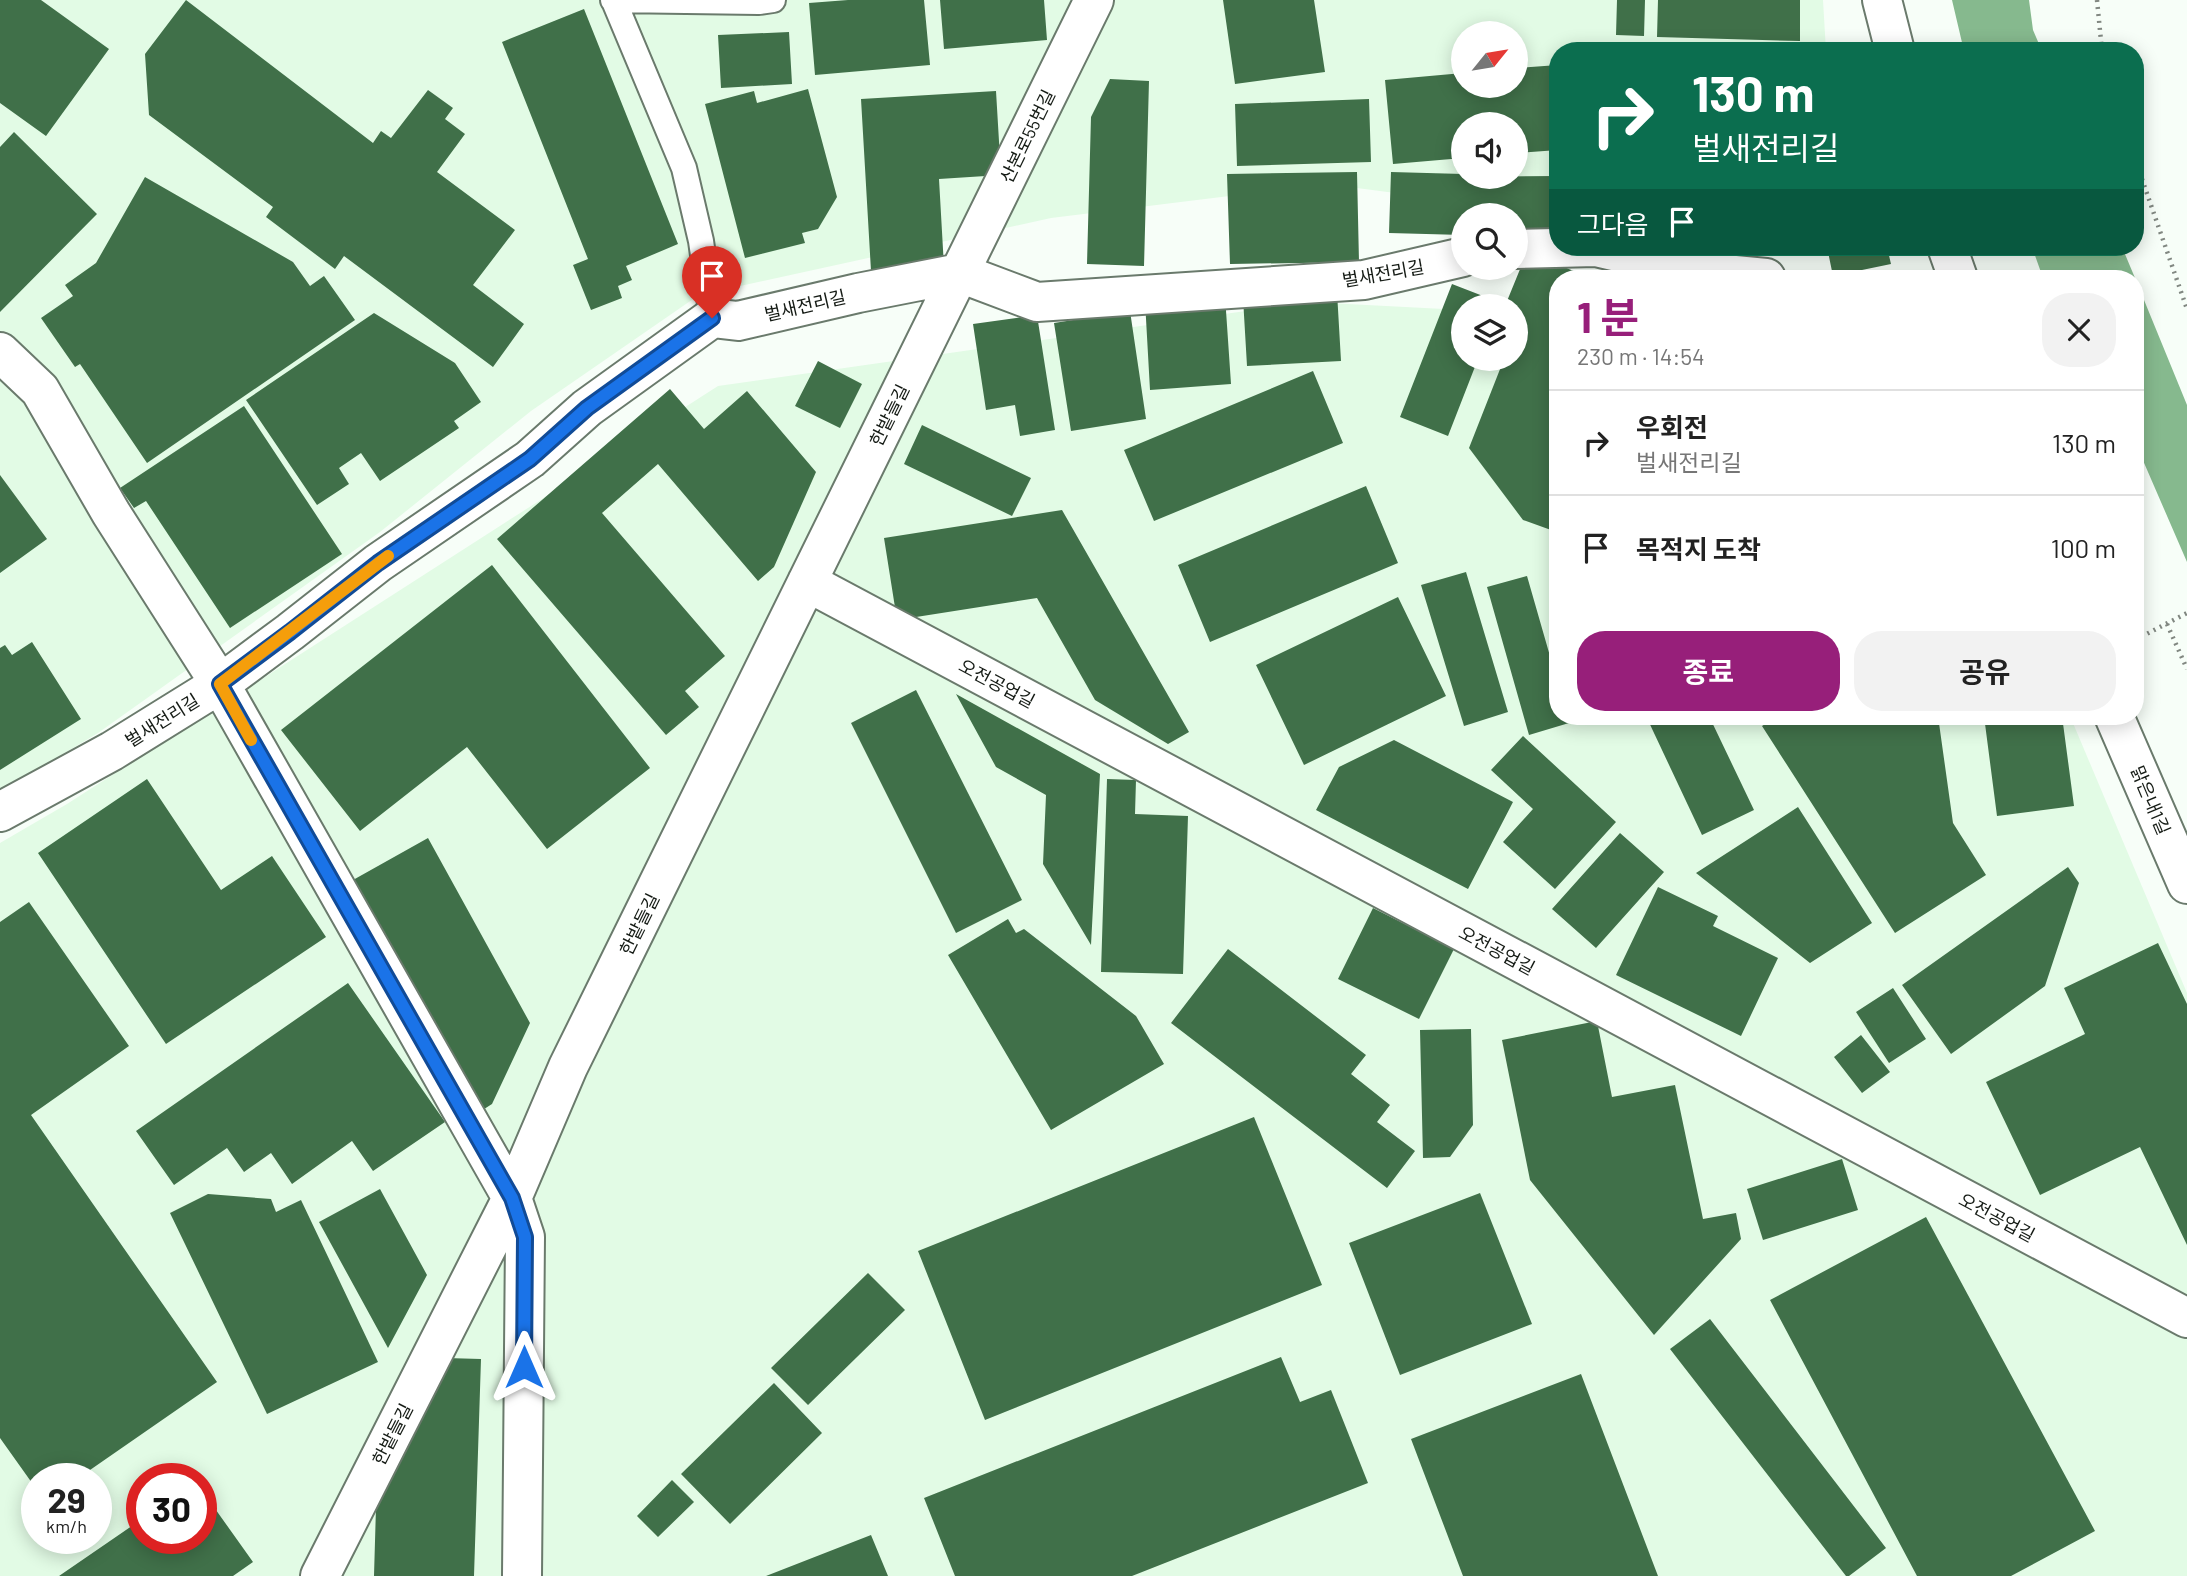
<!DOCTYPE html>
<html lang="ko">
<meta charset="utf-8">
<style>
body{margin:0;font-family:Barlow,"Noto Sans KR",sans-serif;background:#f2f2f2;color:#222;height:100vh;display:flex;flex-direction:column;font-size:26px;white-space:nowrap}
*{box-sizing:border-box;margin:0}
p{font-size:23px;color:#767676}
.icon{flex:none;width:38px;height:38px;fill:none;stroke:currentColor;stroke-width:2;stroke-linecap:round;stroke-linejoin:round}
.map{position:relative;flex:1;overflow:hidden}
.drawer{position:absolute;left:1549px;top:270px;width:595px;height:455px;display:flex;flex-direction:column;background:#fff;border-radius:28px;box-shadow:0 4px 18px #0003}
.drawer>*{flex:none}
.top-card{position:absolute;left:1549px;top:42px;width:595px;height:214px;border-radius:28px;box-shadow:0 4px 18px #0003;background:#0b6e4f;color:#fff;overflow:hidden}
.needle{width:46px;rotate:60deg}
.controls{position:absolute;left:1451px;top:21px;display:grid;gap:14px}
.controls a{display:grid;place-items:center;width:77px;height:77px;border-radius:50%;background:#fff;box-shadow:0 4px 18px #0003;font-size:35px}
.speed{position:absolute;left:21px;top:1463px;display:flex;gap:14px;font-size:35px;font-weight:700;text-align:center}
.speed>*{display:grid;place-content:center;width:91px;height:91px;border-radius:50%;background:#fff;box-shadow:0 4px 18px #0003;line-height:1}
.speed small{font-size:18px;font-weight:400}
.speed .limit{border:10px solid #d22;background:#fff;color:#111}
.pin{position:absolute;display:grid;place-items:center;width:60px;height:60px;color:#fff;margin:-72px -30px;border-radius:50% 50% 50% 0;rotate:-45deg;box-shadow:0 0 7px #0007}
.pin .icon{rotate:45deg}
.me{position:absolute;width:77px;margin:-38px;rotate:0deg;stroke-linejoin:round;filter:drop-shadow(0 0 5px #0008)}
.turn{display:flex;align-items:center;gap:24px;height:147px;padding:0 28px;font-size:32px}
.turn .icon{width:91px;height:91px;stroke-width:2.5}
.turn b{display:block;font-size:49px;line-height:60px}
.then{display:flex;align-items:center;height:66px;padding:0 28px;background:#0003;gap:14px;font-size:26px}
.round{display:grid;place-items:center;flex:none;width:74px;height:74px;border-radius:28px;background:#f2f2f2}
.summary{display:flex;align-items:center;justify-content:space-between;height:119px;padding:0 28px}
h1{font-size:42px;font-weight:700;line-height:52px;color:#971f7a}
.cta{display:flex;gap:14px;margin-top:auto;padding:14px 28px}
.cta a{flex:1;height:80px;border-radius:28px;background:#971f7a;color:#fff;font-size:28px;font-weight:700;line-height:80px;text-align:center}
.cta a+a{background:#f2f2f2;color:#222}
ul{padding:0;list-style:none}
li{display:flex;align-items:center;gap:21px;height:105px;padding:0 28px;border-top:2px solid #e0e0e0}
li div{flex:1}
li b{display:block;font-size:26px}
li em{font-style:normal}
.map>svg:first-child{display:block}
</style>
<div class="map">
<svg width="2187" height="1576" viewBox="0 0 2187 1576">
<rect width="100%" height="100%" fill="#f7fef8"/>
<path fill="#e2fbe5" fill-rule="evenodd" d="M 0,0 L 1823,0 L 1826,51 L 1558,51 L 1557,214 L 1326,184 L 1051,218 L 699,295 L 531,411 L 380,532 L 98,733 L 0,792 ZM 1463,33 L 1516,33 L 1516,86 L 1463,86 ZM 1463,124 L 1516,124 L 1516,177 L 1463,177 Z
M 1309,302 L 1463,310 L 1463,359 L 1516,359 L 1516,313 L 1557,315 L 1558,716 L 2070,716 L 2187,993 L 2187,1576 L 0,1576 L 0,843 L 67,804 L 718,386 ZM 37,1479 L 96,1479 L 96,1538 L 37,1538 ZM 142,1479 L 201,1479 L 201,1538 L 142,1538 Z"/>
<path fill="#86b98e" d="M 1952,0 L 2029,0 L 2033,30 L 2042,51 L 1964,51 Z
M 2032,247 L 2122,247 L 2135,278 L 2043,278 Z
M 2135,278 L 2187,405 L 2187,562 L 2135,442 Z"/>
<path fill="#407049" d="M 0,0 L 41,0 L 109,49 L 46,136 L 0,103 Z
M 186,0 L 373,143 L 381,131 L 391,138 L 428,90 L 453,108 L 445,119 L 465,134 L 437,172 L 515,230 L 473,285 L 524,324 L 493,367 L 344,256 L 335,269 L 266,217 L 273,207 L 149,115 L 145,54 Z
M 848,0 L 924,0 L 930,65 L 815,75 L 809,3 Z
M 940,0 L 1044,0 L 1047,40 L 944,49 Z
M 1223,0 L 1314,0 L 1325,72 L 1235,84 Z
M 1617,0 L 1645,0 L 1644,36 L 1616,35 Z
M 1658,0 L 1800,0 L 1800,41 L 1657,37 Z
M 584,9 L 678,244 L 626,266 L 632,280 L 618,286 L 622,298 L 591,310 L 573,265 L 588,259 L 502,42 Z
M 789,32 L 792,84 L 721,88 L 718,35 Z
M 1558,65 L 1558,150 L 1516,153 L 1516,124 L 1463,124 L 1463,158 L 1393,164 L 1385,80 L 1463,73 L 1463,86 L 1516,86 L 1516,68 Z
M 1110,79 L 1149,81 L 1144,266 L 1087,264 L 1091,117 Z
M 808,89 L 837,197 L 818,229 L 802,233 L 805,243 L 745,258 L 705,104 L 754,91 L 757,103 Z
M 996,91 L 1001,175 L 939,179 L 944,267 L 871,271 L 861,99 Z
M 1369,99 L 1371,162 L 1237,166 L 1235,104 Z
M 14,132 L 97,214 L 0,312 L 0,147 Z
M 1357,172 L 1359,262 L 1230,264 L 1227,174 Z
M 1391,172 L 1463,174 L 1463,177 L 1558,176 L 1558,237 L 1516,236 L 1516,215 L 1463,215 L 1463,235 L 1389,233 Z
M 145,177 L 293,262 L 310,286 L 324,276 L 355,320 L 147,463 L 80,364 L 75,367 L 41,318 L 73,296 L 65,285 L 96,263 Z
M 1827,247 L 1887,247 L 1891,264 L 1833,276 Z
M 1527,252 L 1591,278 L 1558,278 L 1558,513 L 1551,530 L 1523,520 L 1469,448 L 1504,359 L 1516,359 L 1516,306 L 1505,306 Z
M 1452,284 L 1501,303 L 1499,306 L 1463,306 L 1463,359 L 1478,359 L 1448,436 L 1400,417 Z
M 1337,292 L 1341,361 L 1247,366 L 1243,298 Z
M 1225,296 L 1231,384 L 1150,390 L 1145,301 Z
M 1130,311 L 1146,419 L 1071,431 L 1054,323 Z
M 374,313 L 455,363 L 481,402 L 454,421 L 459,428 L 380,481 L 361,453 L 339,468 L 349,484 L 317,505 L 246,400 Z
M 1037,315 L 1055,430 L 1020,436 L 1015,405 L 986,410 L 973,324 Z
M 818,361 L 862,384 L 840,428 L 795,406 Z
M 1313,371 L 1343,443 L 1154,521 L 1124,450 Z
M 670,389 L 704,429 L 747,391 L 816,472 L 774,567 L 758,581 L 658,464 L 602,513 L 725,656 L 685,691 L 699,707 L 666,735 L 497,539 Z
M 244,406 L 342,554 L 230,628 L 146,501 L 134,508 L 120,488 Z
M 922,425 L 1031,478 L 1012,516 L 904,464 Z
M 0,475 L 47,539 L 0,573 Z
M 1366,486 L 1398,563 L 1210,642 L 1178,565 Z
M 1062,510 L 1189,732 L 1168,744 L 1095,700 L 1037,598 L 897,620 L 884,538 Z
M 492,565 L 650,768 L 547,849 L 467,747 L 360,831 L 281,730 Z
M 1558,569 L 1558,615 L 1556,616 L 1549,572 Z
M 1466,572 L 1508,712 L 1464,726 L 1421,585 Z
M 1527,576 L 1558,684 L 1558,716 L 1566,716 L 1569,723 L 1529,735 L 1487,587 Z
M 1398,597 L 1446,696 L 1304,765 L 1256,665 Z
M 32,642 L 81,719 L 0,770 L 0,648 L 5,645 L 12,655 Z
M 916,690 L 1022,900 L 956,933 L 851,723 Z
M 956,694 L 1100,774 L 1091,945 L 1043,864 L 1046,795 L 996,767 Z
M 1646,716 L 1709,716 L 1754,810 L 1702,835 Z
M 1777,716 L 1938,716 L 1953,823 L 1986,875 L 1895,933 L 1762,726 Z
M 1984,716 L 2062,716 L 2074,806 L 1997,816 Z
M 1523,736 L 1616,822 L 1555,889 L 1503,842 L 1533,809 L 1491,770 Z
M 1394,740 L 1513,802 L 1468,889 L 1316,810 L 1339,767 Z
M 147,779 L 221,890 L 272,856 L 326,937 L 166,1044 L 38,853 Z
M 1107,779 L 1136,780 L 1135,814 L 1188,816 L 1183,974 L 1101,972 Z
M 1798,807 L 1872,923 L 1810,963 L 1696,873 Z
M 1620,833 L 1664,872 L 1596,948 L 1552,909 Z
M 428,838 L 530,1023 L 492,1104 L 481,1111 L 353,880 Z
M 2068,867 L 2079,883 L 2045,986 L 1951,1054 L 1902,985 Z
M 1658,887 L 1718,916 L 1713,926 L 1778,958 L 1741,1036 L 1616,975 Z
M 29,902 L 129,1046 L 31,1115 L 217,1382 L 77,1479 L 37,1479 L 37,1490 L 0,1438 L 0,922 Z
M 1373,908 L 1454,949 L 1419,1019 L 1338,979 Z
M 1008,919 L 1016,933 L 1024,929 L 1136,1016 L 1164,1064 L 1051,1130 L 948,955 Z
M 2158,943 L 2187,1004 L 2187,1245 L 2140,1147 L 2040,1195 L 1986,1082 L 2085,1034 L 2064,988 Z
M 1228,949 L 1366,1055 L 1351,1074 L 1390,1105 L 1377,1122 L 1415,1151 L 1387,1188 L 1171,1023 Z
M 348,983 L 445,1122 L 373,1171 L 352,1141 L 292,1184 L 271,1153 L 244,1172 L 227,1148 L 174,1185 L 136,1131 Z
M 1893,988 L 1926,1039 L 1889,1063 L 1856,1012 Z
M 1597,1021 L 1612,1097 L 1675,1085 L 1703,1219 L 1736,1213 L 1741,1239 L 1654,1335 L 1530,1180 L 1502,1040 Z
M 1471,1029 L 1473,1125 L 1450,1157 L 1423,1158 L 1420,1030 Z
M 1861,1035 L 1890,1072 L 1862,1093 L 1834,1057 Z
M 1254,1117 L 1322,1285 L 985,1420 L 918,1251 Z
M 1842,1159 L 1858,1210 L 1763,1240 L 1747,1189 Z
M 380,1189 L 427,1275 L 388,1348 L 319,1222 Z
M 1480,1193 L 1532,1324 L 1400,1375 L 1349,1243 Z
M 208,1194 L 271,1199 L 276,1212 L 301,1200 L 378,1362 L 267,1414 L 170,1213 Z
M 1926,1217 L 2095,1531 L 2011,1576 L 1917,1576 L 1770,1300 Z
M 868,1273 L 905,1310 L 808,1405 L 771,1368 Z
M 1710,1319 L 1886,1548 L 1849,1576 L 1846,1576 L 1670,1349 Z
M 1281,1357 L 1300,1402 L 1331,1390 L 1368,1483 L 1132,1576 L 955,1576 L 924,1498 Z
M 446,1358 L 481,1359 L 474,1576 L 374,1576 L 376,1507 Z
M 1581,1374 L 1658,1576 L 1463,1576 L 1411,1439 Z
M 774,1383 L 822,1433 L 730,1524 L 681,1474 Z
M 672,1480 L 694,1502 L 658,1537 L 637,1516 Z
M 201,1489 L 253,1562 L 233,1576 L 59,1576 L 142,1519 L 142,1538 L 201,1538 Z
M 871,1535 L 888,1576 L 766,1576 Z"/>
<g fill="none" stroke-linecap="round" stroke-linejoin="round">
<defs>
<path id="lane" d="M 613,0 L 759,2 L 773,0
M 614,1 L 684,168 L 701,241 L 712,318"/>
<path id="street" d="M 1882,0 L 1895,51
M 1947,247 L 1958,278
M 1516,249 L 1596,247 L 1704,272 L 1766,278
M 0,352 L 40,390 L 111,513 L 220,684 L 512,1198 L 525,1237 L 522,1576
M 807,582 L 2187,1318
M 2114,716 L 2187,884
M 0,812 L 112,751 L 220,684 L 290,632 L 378,563 L 530,459 L 587,408 L 712,318 L 738,321 L 858,293 L 960,273 L 1037,302 L 1364,280 L 1463,257
M 320,1576 L 512,1198 L 568,1067 L 1094,0"/>
</defs>
<use href="#lane" stroke="#6a7a6c" stroke-width="28"/>
<use href="#street" stroke="#6a7a6c" stroke-width="42"/>
<path stroke="#818781" stroke-width="4.5" stroke-dasharray="2 5" stroke-linecap="butt" d="M 2097,0 L 2102,51
M 2135,159 L 2187,309
M 2167,624 L 2187,669
M 2135,640 L 2187,613"/>
<use href="#lane" stroke="#fff" stroke-width="24"/>
<use href="#street" stroke="#fff" stroke-width="38"/>
</g>
<g fill="none" stroke-linecap="round" stroke-linejoin="round">
<defs>
<path id="route" d="M 524,1367 L 525,1237 L 512,1198 L 220,684 L 290,632 L 378,563 L 530,459 L 587,408 L 712,318"/>
</defs>
<use href="#route" stroke="#114b97" stroke-width="18"/>
<use href="#route" stroke="#1a73e8" stroke-width="12"/>
<path stroke="#f59e0b" stroke-width="12" d="M 251,740 L 220,684 L 388,556"/>
</g>
<g text-anchor="middle" dominant-baseline="central" stroke-width="5" stroke-linejoin="round" paint-order="stroke">
<g font-size="18" fill="#151b15" stroke="#fff">
<text transform="translate(1027 136) rotate(-64)">산본로55번길</text>
<text transform="translate(1383 273) rotate(-10)">벌새전리길</text>
<text transform="translate(805 305) rotate(-13)">벌새전리길</text>
<text transform="translate(889 415) rotate(-64)">한밭들길</text>
<text transform="translate(997 683) rotate(28)">오전공업길</text>
<text transform="translate(162 720) rotate(-32)">벌새전리길</text>
<text transform="translate(2151 800) rotate(67)">맑은내1길</text>
<text transform="translate(639 924) rotate(-64)">한밭들길</text>
<text transform="translate(1497 950) rotate(28)">오전공업길</text>
<text transform="translate(1997 1217) rotate(28)">오전공업길</text>
<text transform="translate(392 1434) rotate(-63)">한밭들길</text>
</g>
</g>
</svg>
<div class="controls">
<a><svg class="needle" viewBox="-14 -14 28 28"><path d="M0-13l5 13h-10z" fill="#e53935"/><path d="M0 13l5-13h-10z" fill="#767676"/></svg></a>
<a><svg class="icon" aria-label="sound" viewBox="0 0 24 24"><path d="M4 9h4l5-4v14l-5-4H4zM17 9q2 3 0 6"/></svg></a>
<a><svg class="icon" aria-label="search" viewBox="0 0 24 24"><circle cx="10" cy="10" r="6"/><path d="M15 15l6 6"/></svg></a>
<a><svg class="icon" aria-label="layers" viewBox="0 0 24 24"><path d="M12 4l9 5-9 5-9-5zM3 14l9 5 9-5"/></svg></a>
</div>
<div class="speed"><div>29<small>km/h</small></div><div class="limit">30</div></div>
<div class="pin" style="left:712px;top:318px;background:#d93025"><svg class="icon" aria-label="arrive" viewBox="0 0 24 24"><path d="M6 21V4h12l-3 4 3 4H6"/></svg></div>
<svg class="me" style="left:524px;top:1367px" viewBox="-20 -20 40 40"><path d="M0-17L14 15 0 8-14 15z" fill="#1a73e8" stroke="#fff" stroke-width="4"/></svg>
<div class="top-card">
<div class="turn"><svg class="icon" aria-label="right" viewBox="0 0 24 24"><path d="M7 20v-9h11M14 6l5 5-5 5"/></svg><div><b>130 m</b>벌새전리길</div></div>
<div class="then">그다음<svg class="icon" aria-label="arrive" viewBox="0 0 24 24"><path d="M6 21V4h12l-3 4 3 4H6"/></svg></div>
</div>
<section class="drawer">
<div class="summary"><div><h1>1 분</h1><p>230 m · 14:54</p></div><a class="round"><svg class="icon" aria-label="close" viewBox="0 0 24 24"><path d="M6 6l12 12M18 6L6 18"/></svg></a></div>
<ul>
<li><svg class="icon" aria-label="right" viewBox="0 0 24 24"><path d="M7 20v-9h11M14 6l5 5-5 5"/></svg><div><b>우회전</b><p>벌새전리길</p></div><em>130 m</em></li>
<li><svg class="icon" aria-label="arrive" viewBox="0 0 24 24"><path d="M6 21V4h12l-3 4 3 4H6"/></svg><div><b>목적지 도착</b></div><em>100 m</em></li>
</ul>
<div class="cta"><a>종료</a><a>공유</a></div>
</section>
</div>
